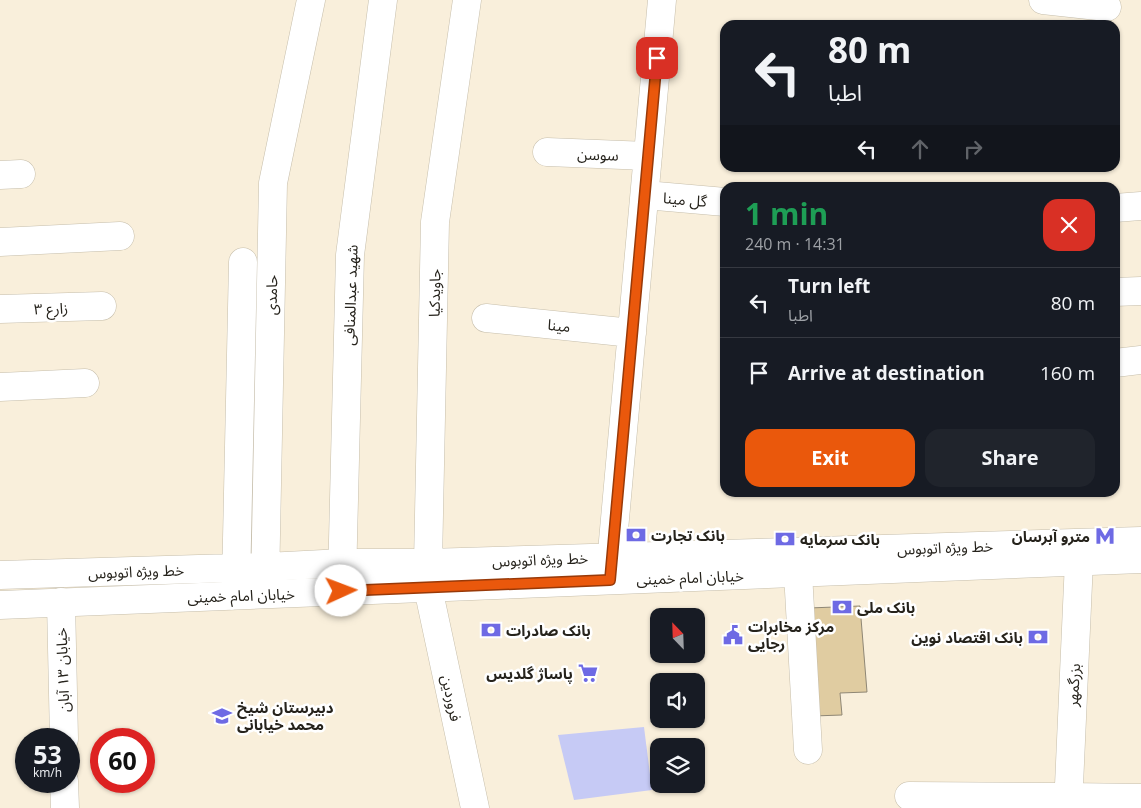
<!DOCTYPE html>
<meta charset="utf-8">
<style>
body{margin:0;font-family:"Open Sans","Noto Sans Arabic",sans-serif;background:#20242c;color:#f1f3f6;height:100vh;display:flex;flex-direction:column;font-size:19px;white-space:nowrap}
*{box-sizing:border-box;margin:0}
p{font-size:16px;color:#9ea1a6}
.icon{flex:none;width:28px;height:28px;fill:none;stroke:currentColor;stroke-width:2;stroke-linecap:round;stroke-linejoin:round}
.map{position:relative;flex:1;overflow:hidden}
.details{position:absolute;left:720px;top:182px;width:400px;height:315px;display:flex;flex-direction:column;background:#171b24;border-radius:15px;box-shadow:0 1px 4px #0004}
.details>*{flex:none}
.hud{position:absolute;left:720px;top:20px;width:400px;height:152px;border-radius:15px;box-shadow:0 1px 4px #0004;background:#171b24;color:#f1f3f6;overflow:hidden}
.needle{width:32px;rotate:337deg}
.controls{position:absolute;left:650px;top:608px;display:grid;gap:10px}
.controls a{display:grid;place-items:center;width:55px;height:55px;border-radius:10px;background:#171b24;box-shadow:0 1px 4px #0004;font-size:25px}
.speed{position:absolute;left:15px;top:728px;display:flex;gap:10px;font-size:25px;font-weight:700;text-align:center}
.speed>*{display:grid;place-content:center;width:65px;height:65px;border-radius:50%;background:#171b24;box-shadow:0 1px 4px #0004;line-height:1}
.speed small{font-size:12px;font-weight:400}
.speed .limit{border:8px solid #d22;background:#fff;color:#111}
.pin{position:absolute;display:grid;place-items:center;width:42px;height:42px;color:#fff;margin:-21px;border-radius:10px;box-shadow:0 2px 8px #0006}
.me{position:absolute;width:55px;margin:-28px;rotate:88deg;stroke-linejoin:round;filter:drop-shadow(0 0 4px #0008)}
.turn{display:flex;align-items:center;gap:18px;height:105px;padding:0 25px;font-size:22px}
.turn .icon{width:65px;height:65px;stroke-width:2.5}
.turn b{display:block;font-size:35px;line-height:42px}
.lanes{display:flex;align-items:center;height:48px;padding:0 25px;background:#0003;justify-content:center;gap:25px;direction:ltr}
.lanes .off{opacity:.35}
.round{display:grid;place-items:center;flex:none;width:52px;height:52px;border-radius:15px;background:#20242c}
.summary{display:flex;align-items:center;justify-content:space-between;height:85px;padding:0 25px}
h1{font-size:30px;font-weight:700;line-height:38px;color:#1e9e55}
.cta{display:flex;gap:10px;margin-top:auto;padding:10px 25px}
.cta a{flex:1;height:58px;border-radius:15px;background:#ea580c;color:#fff;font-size:20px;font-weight:700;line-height:58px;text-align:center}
.cta a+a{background:#20242c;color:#f1f3f6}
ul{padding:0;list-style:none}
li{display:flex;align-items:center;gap:15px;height:70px;padding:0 25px;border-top:1px solid #363941}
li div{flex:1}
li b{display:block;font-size:19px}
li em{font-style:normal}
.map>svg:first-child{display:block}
</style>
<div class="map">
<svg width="1141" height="808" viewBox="0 0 1141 808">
<rect width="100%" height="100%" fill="#f9efdb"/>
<path fill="#c6caf5" d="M 644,727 L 652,790 L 574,800 L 558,735 Z"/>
<path fill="#e0cca1" stroke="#8f8775" d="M 860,606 L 867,692 L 840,693 L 842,715 L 813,716 L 809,608 Z"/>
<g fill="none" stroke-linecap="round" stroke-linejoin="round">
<defs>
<path id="minor" d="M 467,0 L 435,222 L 428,563 L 428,588 L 475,808
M 1043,0 L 1107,7
M 547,152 L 648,156
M 0,175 L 21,174
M 645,195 L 725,202
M 1115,208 L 1141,206
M 0,242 L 120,236
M 1115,292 L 1141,291
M 0,309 L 102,306
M 486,318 L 632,333
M 1115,363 L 1141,360
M 0,387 L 85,383
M 798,573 L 808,750
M 610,574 L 662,0
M 0,575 L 266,567 L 343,563 L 428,563 L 1141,541
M 342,581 L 350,255 L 383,0
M 236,585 L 243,262
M 265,585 L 273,183 L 311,0
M 61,602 L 64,739
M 64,781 L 65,808
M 909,796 L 1068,797 L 1141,798
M 1068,808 L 1079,561"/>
<path id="major" d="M 0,605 L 1141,559"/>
</defs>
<use href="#minor" stroke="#c6beab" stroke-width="29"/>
<use href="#major" stroke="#c6beab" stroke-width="29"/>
<use href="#minor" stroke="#fff" stroke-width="28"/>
<use href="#major" stroke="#fff" stroke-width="28"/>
</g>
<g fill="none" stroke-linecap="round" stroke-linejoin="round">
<defs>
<path id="route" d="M 341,591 L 610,580 L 657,58"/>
</defs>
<use href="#route" stroke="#983908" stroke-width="12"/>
<use href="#route" stroke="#ea580c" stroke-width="9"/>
</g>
<defs>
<symbol id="bank-bare" viewBox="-9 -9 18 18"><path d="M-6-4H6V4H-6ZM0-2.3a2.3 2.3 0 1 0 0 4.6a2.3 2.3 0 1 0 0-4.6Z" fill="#6e6ae4" stroke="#fff" stroke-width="2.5" paint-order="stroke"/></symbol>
<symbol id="metro-bare" viewBox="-9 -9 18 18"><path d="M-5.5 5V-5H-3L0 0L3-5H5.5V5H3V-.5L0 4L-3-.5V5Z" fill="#6e6ae4" stroke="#fff" stroke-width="2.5" paint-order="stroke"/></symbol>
<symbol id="civic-bare" viewBox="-9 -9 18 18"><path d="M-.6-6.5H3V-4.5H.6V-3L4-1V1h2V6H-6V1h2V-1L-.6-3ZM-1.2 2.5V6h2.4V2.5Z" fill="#6e6ae4" stroke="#fff" stroke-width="2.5" paint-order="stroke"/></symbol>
<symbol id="supermarket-bare" viewBox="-9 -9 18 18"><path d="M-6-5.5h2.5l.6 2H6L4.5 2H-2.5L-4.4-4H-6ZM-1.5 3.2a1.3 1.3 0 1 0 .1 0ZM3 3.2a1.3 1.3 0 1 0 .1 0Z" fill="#6e6ae4" stroke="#fff" stroke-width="2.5" paint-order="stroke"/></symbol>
<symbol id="school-bare" viewBox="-9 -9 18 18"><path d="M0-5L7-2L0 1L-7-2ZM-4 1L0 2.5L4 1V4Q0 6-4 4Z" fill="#6e6ae4" stroke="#fff" stroke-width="2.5" paint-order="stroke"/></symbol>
</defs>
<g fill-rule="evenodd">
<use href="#bank-bare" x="622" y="521" width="28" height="28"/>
<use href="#metro-bare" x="1091" y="522" width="28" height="28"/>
<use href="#bank-bare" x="771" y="525" width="28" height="28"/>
<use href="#bank-bare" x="828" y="593" width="28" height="28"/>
<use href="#bank-bare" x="477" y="616" width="28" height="28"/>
<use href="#civic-bare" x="719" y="621" width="28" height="28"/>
<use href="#bank-bare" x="1024" y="623" width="28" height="28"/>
<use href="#supermarket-bare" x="574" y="659" width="28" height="28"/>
<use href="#school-bare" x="208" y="702" width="28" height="28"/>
</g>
<g text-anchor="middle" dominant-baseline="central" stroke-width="5" stroke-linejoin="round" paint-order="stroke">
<g font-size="15" fill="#26231c" stroke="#fff">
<text transform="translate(598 154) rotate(2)">سوسن</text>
<text transform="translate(685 199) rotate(5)">گل مینا</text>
<text transform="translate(434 293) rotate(-89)">جاویدکیا</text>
<text transform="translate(271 295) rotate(-89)">حامدی</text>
<text transform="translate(350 295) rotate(-88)">شهید عبدالمنافی</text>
<text transform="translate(51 308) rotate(-2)">زارع ۳</text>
<text transform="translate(559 325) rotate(6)">مینا</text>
<text transform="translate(945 547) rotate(-2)">خط ویژه اتوبوس</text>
<text transform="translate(540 559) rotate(-2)">خط ویژه اتوبوس</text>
<text transform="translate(136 571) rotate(-2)">خط ویژه اتوبوس</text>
<text transform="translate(690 577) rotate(-2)">خیابان امام خمینی</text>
<text transform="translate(241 595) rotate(-2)">خیابان امام خمینی</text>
<text transform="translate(62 670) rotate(-92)">خیابان ١٣ آبان</text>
<text transform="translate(1073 685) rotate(-87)">بزرگمهر</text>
<text transform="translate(452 698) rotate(78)">فروردین</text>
</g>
<g font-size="15" font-weight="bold" fill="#26231c" stroke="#fff" text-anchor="start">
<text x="651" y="535">بانک تجارت</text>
<text x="1090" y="536" text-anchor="end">مترو آبرسان</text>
<text x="800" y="539">بانک سرمایه</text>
<text x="857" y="607">بانک ملی</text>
<text x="748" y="626">مرکز مخابرات<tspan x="748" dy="17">رجایی</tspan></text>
<text x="506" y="630">بانک صادرات</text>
<text x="1023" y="637" text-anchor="end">بانک اقتصاد نوین</text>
<text x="573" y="673" text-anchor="end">پاساژ گلدیس</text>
<text x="237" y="707">دبیرستان شیخ<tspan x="237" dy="17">محمد خیابانی</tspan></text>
</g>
</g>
</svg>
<div class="controls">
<a><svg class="needle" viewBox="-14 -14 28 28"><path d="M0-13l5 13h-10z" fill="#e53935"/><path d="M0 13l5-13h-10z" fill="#9ea1a6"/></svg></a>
<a><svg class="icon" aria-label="sound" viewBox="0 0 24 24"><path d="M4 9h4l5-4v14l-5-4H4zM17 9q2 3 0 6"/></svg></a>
<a><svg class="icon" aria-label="layers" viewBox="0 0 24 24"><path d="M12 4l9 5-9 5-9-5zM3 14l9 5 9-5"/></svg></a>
</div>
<div class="speed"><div>53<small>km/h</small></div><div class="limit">60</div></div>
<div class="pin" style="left:657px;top:58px;background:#d93025"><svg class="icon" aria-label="arrive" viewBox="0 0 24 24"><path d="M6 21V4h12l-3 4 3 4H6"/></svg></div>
<svg class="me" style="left:341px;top:591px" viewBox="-20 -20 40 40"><circle r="19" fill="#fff"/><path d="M0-13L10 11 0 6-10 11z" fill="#ea580c"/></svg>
<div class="hud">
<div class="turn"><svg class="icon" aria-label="left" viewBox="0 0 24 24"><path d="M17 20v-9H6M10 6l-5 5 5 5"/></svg><div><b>80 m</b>اطبا</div></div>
<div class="lanes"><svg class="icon" aria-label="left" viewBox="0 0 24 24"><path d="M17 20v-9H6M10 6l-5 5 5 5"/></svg><svg class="icon off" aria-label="ahead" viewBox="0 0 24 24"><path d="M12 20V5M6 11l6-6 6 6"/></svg><svg class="icon off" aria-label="right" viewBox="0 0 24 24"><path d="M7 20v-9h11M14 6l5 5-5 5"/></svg></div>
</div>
<section class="details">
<div class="summary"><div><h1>1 min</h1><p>240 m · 14:31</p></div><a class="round" style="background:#d93025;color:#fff"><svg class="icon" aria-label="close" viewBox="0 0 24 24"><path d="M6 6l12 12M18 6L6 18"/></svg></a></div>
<ul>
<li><svg class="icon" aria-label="left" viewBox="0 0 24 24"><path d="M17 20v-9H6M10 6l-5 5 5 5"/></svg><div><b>Turn left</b><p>اطبا</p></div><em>80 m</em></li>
<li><svg class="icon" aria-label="arrive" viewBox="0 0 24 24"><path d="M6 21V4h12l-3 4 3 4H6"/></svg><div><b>Arrive at destination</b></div><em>160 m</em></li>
</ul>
<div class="cta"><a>Exit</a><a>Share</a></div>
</section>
</div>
